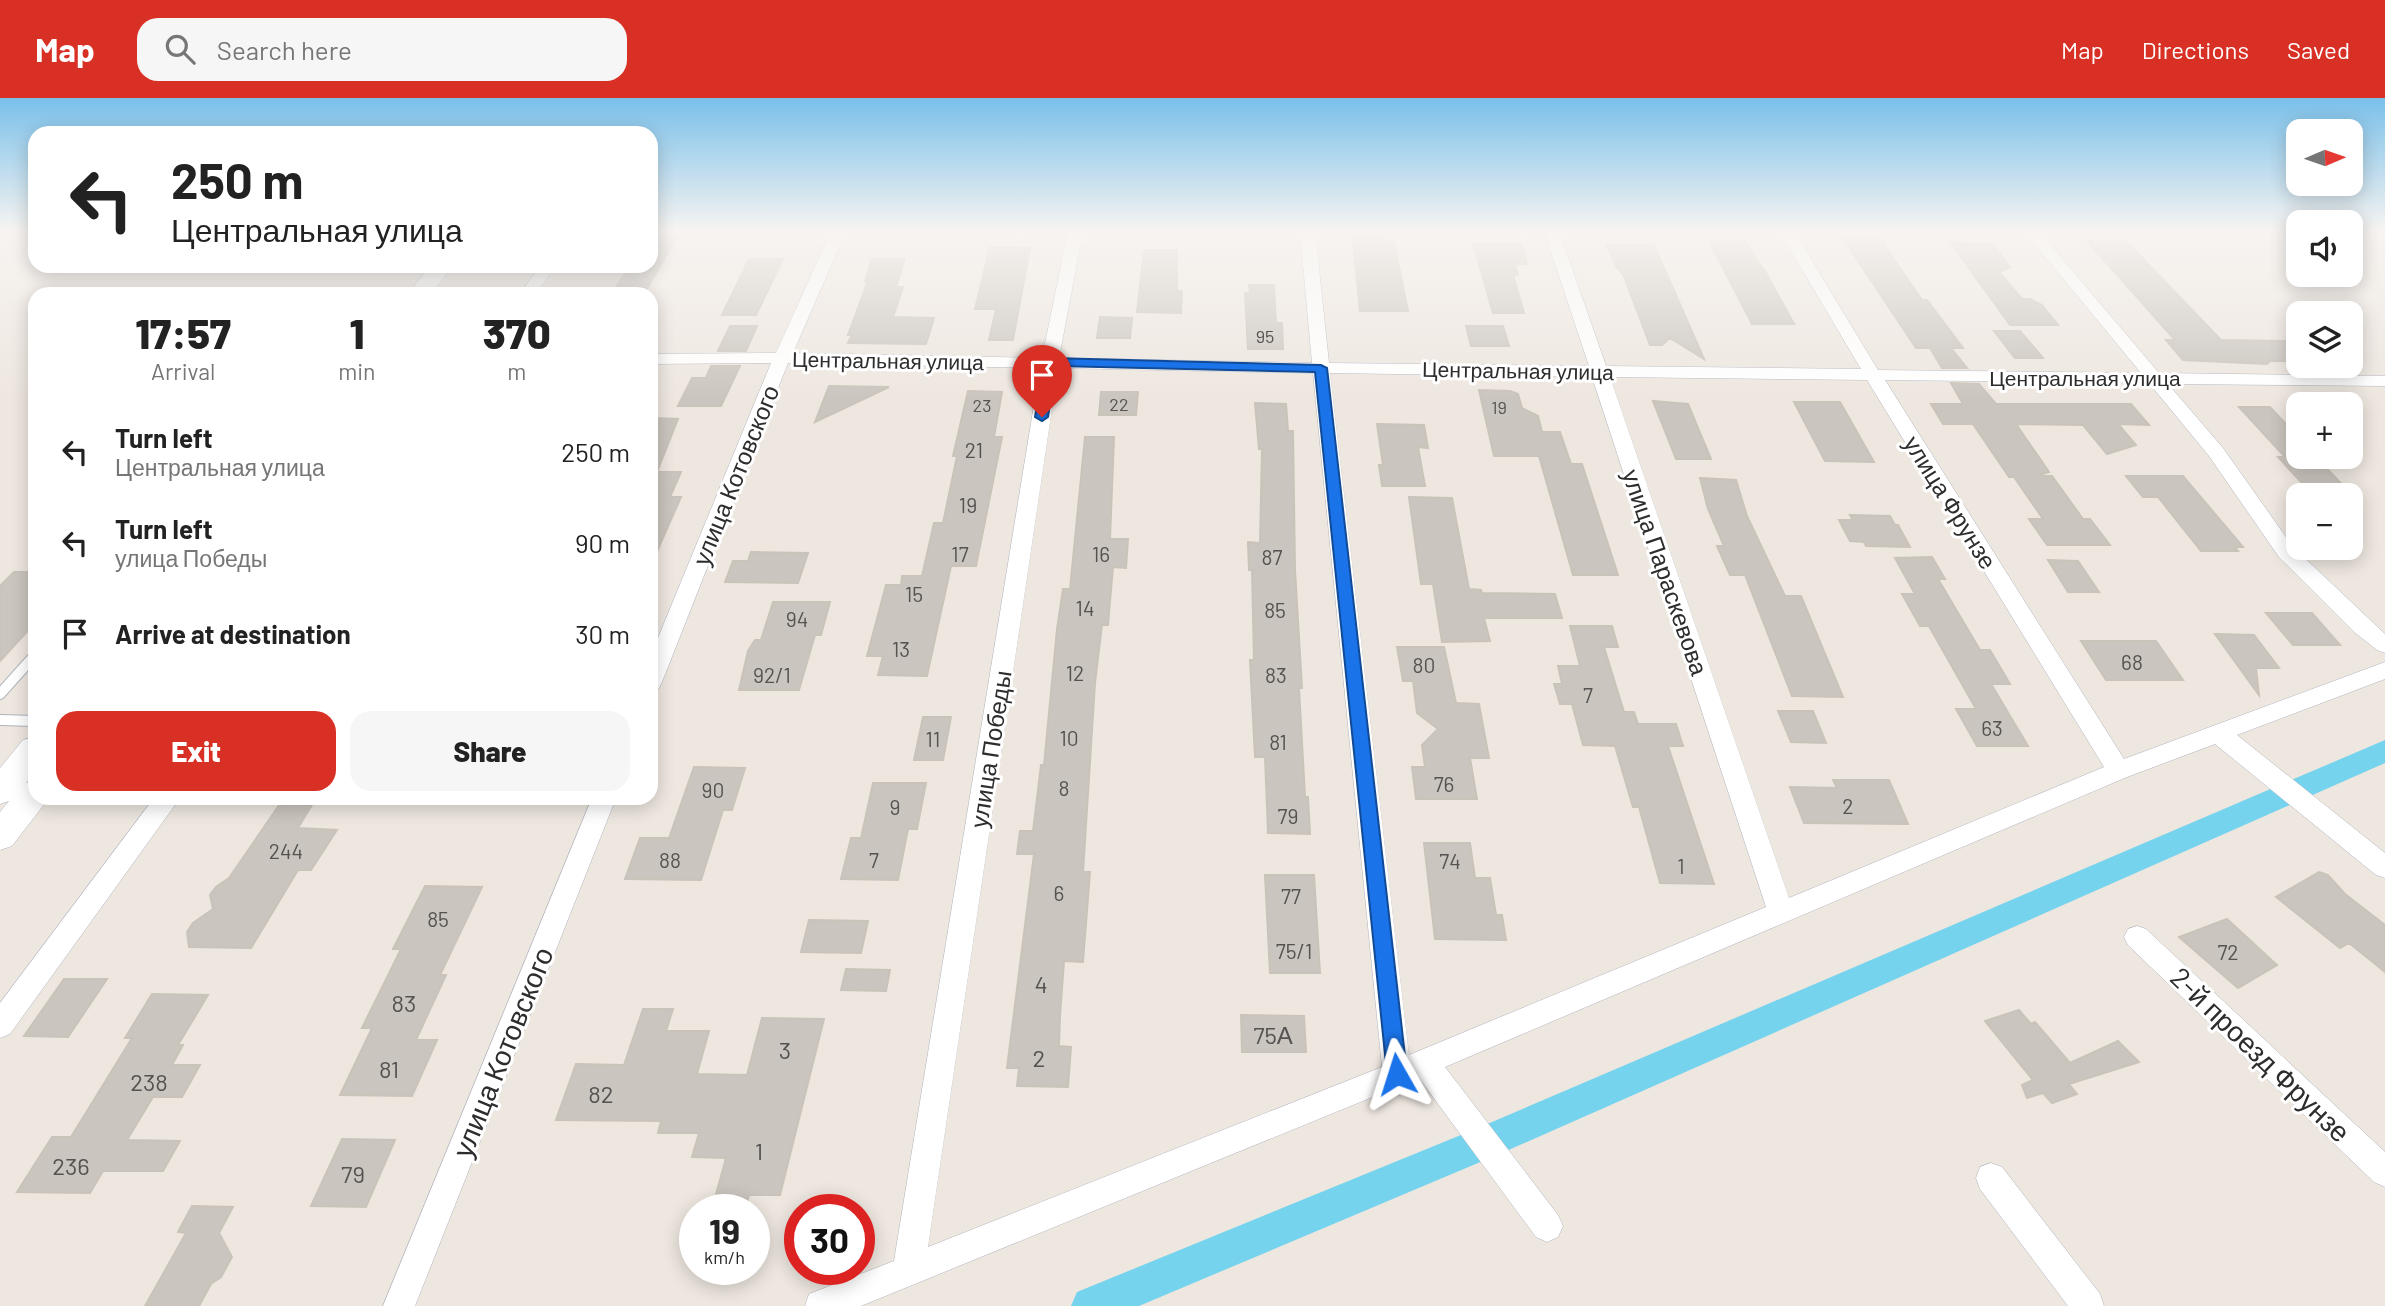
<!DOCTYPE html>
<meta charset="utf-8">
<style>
body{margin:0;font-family:Barlow,sans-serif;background:#f6f6f6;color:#222;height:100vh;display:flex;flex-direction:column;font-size:26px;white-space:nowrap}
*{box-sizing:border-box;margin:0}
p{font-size:23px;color:#767676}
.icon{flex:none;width:38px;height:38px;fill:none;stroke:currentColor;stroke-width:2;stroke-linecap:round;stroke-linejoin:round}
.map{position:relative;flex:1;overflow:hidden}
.sheet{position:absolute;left:28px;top:189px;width:630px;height:518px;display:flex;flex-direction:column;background:#fff;border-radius:21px;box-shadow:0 4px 18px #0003}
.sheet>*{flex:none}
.top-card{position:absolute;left:28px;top:28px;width:630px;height:147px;border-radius:21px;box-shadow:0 4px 18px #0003;background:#fff;color:#222;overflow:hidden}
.needle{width:46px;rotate:88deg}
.controls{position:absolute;left:2286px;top:21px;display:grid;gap:14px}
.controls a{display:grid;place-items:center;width:77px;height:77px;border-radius:14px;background:#fff;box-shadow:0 4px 18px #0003;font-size:35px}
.speed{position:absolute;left:679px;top:1096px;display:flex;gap:14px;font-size:35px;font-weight:700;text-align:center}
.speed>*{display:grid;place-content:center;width:91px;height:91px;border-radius:50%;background:#fff;box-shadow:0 4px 18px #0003;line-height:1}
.speed small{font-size:18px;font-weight:400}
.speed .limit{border:10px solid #d22;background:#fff;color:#111}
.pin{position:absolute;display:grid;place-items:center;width:60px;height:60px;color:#fff;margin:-72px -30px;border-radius:50% 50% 50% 0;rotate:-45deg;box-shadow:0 0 7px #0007}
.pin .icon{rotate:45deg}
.me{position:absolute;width:77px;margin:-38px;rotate:354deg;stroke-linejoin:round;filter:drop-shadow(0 0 5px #0008)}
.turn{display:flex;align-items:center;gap:24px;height:147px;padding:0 28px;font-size:32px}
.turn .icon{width:91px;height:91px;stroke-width:2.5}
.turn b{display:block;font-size:49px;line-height:60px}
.eta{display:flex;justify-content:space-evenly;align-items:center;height:119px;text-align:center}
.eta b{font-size:42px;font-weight:800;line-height:49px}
.primary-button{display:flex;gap:14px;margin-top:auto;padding:14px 28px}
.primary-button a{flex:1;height:80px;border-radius:21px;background:#d93025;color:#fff;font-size:28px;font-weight:800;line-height:80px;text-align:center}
.primary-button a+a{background:#f6f6f6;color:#222}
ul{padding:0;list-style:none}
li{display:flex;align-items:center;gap:21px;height:91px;padding:0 28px}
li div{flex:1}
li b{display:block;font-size:26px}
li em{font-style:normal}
header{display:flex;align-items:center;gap:42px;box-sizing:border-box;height:98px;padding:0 35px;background:#d93025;color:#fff}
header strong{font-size:33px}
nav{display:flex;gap:38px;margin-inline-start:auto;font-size:24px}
.search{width:490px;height:63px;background:#f6f6f6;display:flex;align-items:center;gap:18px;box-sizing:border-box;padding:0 24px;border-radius:21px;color:#767676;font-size:26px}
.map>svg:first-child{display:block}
</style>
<header>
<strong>Map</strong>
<div class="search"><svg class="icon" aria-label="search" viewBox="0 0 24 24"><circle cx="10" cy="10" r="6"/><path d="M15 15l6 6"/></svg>Search here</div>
<nav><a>Map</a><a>Directions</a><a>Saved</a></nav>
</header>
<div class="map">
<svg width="2385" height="1208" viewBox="0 0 2385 1208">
<rect width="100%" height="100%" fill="#eee7e0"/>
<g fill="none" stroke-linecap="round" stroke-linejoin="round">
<path fill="#75d3ee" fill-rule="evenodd" d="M 2385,642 L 2385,665 L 1504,1054 L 1139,1208 L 1071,1208 L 1077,1194 L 1478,1030 Z"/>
</g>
<path fill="#cac5be" stroke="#cac3b9" stroke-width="2" d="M 651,133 L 680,133 L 644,196 L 612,195 L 630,168 L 651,168 Z
M 1352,133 L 1383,133 L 1385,144 L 1394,144 L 1408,213 L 1360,213 Z
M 1844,142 L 1881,142 L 1922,202 L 1927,202 L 1963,250 L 1951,250 L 1967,270 L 1942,270 L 1930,250 L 1916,250 Z
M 1709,143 L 1744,143 L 1766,175 L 1794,226 L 1752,226 Z
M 2087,143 L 2127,144 L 2221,242 L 2286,243 L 2298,255 L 2298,263 L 2270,263 L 2267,266 L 2183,262 L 2166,242 L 2175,242 Z
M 1950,144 L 1993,146 L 2010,169 L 1999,174 L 2022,201 L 2030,201 L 2042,207 L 2058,227 L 2010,227 Z
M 1473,145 L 1521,145 L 1527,166 L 1515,166 L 1518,177 L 1513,177 L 1524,215 L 1493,215 Z
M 1607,147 L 1654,147 L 1704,261 L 1670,240 L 1662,247 L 1650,247 L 1623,176 L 1616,169 Z
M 990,149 L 1030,150 L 1013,242 L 989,242 L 996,211 L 975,211 Z
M 1144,152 L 1177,152 L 1177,193 L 1182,193 L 1181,215 L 1137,214 Z
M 749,161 L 783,161 L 756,217 L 722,217 Z
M 872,161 L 905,161 L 896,189 L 903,189 L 893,219 L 934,220 L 926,246 L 848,245 L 852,237 L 848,237 L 868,183 L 865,183 Z
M 1249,187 L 1274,187 L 1276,225 L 1282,225 L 1283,251 L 1248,251 L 1245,195 L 1250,195 Z
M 1100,219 L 1132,220 L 1130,240 L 1097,240 Z
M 730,228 L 757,228 L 746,253 L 718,253 Z
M 1466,228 L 1503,228 L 1509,248 L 1471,248 Z
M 1994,233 L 2020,233 L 2043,260 L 2015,260 Z
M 711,268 L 740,268 L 721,308 L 678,308 L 692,280 L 706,280 Z
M 1951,285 L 1979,286 L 1996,306 L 2131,306 L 2149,327 L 2118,326 L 2136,347 L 2107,356 L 2083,327 L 2016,326 L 2049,374 L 2036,378 L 2052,378 L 2083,421 L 2090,421 L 2110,447 L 2047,447 L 2029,421 L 2043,421 L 2014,379 L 2009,379 L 1973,326 L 1943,326 L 1931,306 L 1963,306 Z
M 829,288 L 889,289 L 815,324 Z
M 1479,292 L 1510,293 L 1518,296 L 1522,310 L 1538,318 L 1542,334 L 1560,334 L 1571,366 L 1582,366 L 1618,477 L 1573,477 L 1539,358 L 1494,358 Z
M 968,293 L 1002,294 L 994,339 L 1002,339 L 976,468 L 951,468 L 927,578 L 878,577 L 883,558 L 867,558 L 886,487 L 901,487 L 902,478 L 922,478 L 934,425 L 943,425 L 957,358 L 953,358 Z
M 1101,294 L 1138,294 L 1136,317 L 1099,317 Z
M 1653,303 L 1688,306 L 1711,361 L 1676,361 Z
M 1794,304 L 1840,304 L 1874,364 L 1825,363 Z
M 1255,305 L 1286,306 L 1288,333 L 1293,333 L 1295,472 L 1302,590 L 1299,590 L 1305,699 L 1308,699 L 1310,736 L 1268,735 L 1265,659 L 1255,659 L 1250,562 L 1254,562 L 1252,472 L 1249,472 L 1248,444 L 1260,445 L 1262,351 L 1259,351 Z
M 2239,309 L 2270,309 L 2298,339 L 2298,359 L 2316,359 L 2352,397 L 2313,397 L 2278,359 L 2285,359 Z
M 651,320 L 678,321 L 657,374 L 681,374 L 670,399 L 681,399 L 651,467 Z
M 1377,326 L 1424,327 L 1428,350 L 1418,349 L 1425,388 L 1382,388 L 1379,367 L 1383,367 Z
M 1085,339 L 1114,339 L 1110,441 L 1128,441 L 1126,470 L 1113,469 L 1108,527 L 1102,527 L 1095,585 L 1083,774 L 1090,774 L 1083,864 L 1064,863 L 1060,918 L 1059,948 L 1071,949 L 1068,989 L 1017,988 L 1019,970 L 1007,970 L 1034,756 L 1017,756 L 1020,733 L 1033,733 L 1041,667 L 1044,667 L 1057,531 L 1063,491 L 1070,491 Z
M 2126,378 L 2183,378 L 2243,449 L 2235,449 L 2238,453 L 2201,453 L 2158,399 L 2143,399 Z
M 1700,380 L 1736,382 L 1747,418 L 1785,498 L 1801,498 L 1843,599 L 1792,598 L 1745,477 L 1730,477 L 1717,448 L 1724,448 L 1708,411 Z
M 1409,399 L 1452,400 L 1469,491 L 1481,492 L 1482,495 L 1555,496 L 1562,520 L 1484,520 L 1490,543 L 1442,544 L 1433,486 L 1421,486 Z
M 1850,417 L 1890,418 L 1895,427 L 1898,427 L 1910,449 L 1866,448 L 1864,444 L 1850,443 L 1839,422 L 1853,422 Z
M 751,454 L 808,455 L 798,485 L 725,484 L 733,463 L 748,463 Z
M 1932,459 L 1945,481 L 1938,481 L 1980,552 L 1990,552 L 2010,586 L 1991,586 L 2028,648 L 1977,648 L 1956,611 L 1976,611 L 1929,528 L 1920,528 L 1902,496 L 1915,496 L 1895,460 Z
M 2048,462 L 2078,463 L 2099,494 L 2068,494 Z
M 14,474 L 35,474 L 35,525 L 0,563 L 0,488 Z
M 773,504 L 830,504 L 821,537 L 815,537 L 799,592 L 739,592 L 748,553 L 755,542 L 761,542 Z
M 2266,515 L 2312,515 L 2340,547 L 2293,547 Z
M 1570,528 L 1612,528 L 1618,549 L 1604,549 L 1624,614 L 1634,614 L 1638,626 L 1676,626 L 1683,648 L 1668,648 L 1714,786 L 1660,785 L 1639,709 L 1633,709 L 1615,648 L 1583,647 L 1572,606 L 1560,606 L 1554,586 L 1562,586 L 1558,568 L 1580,568 Z
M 2215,536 L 2254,537 L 2279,570 L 2256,570 L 2259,597 Z
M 2081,543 L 2156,543 L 2183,582 L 2106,582 Z
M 1397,549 L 1444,549 L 1456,605 L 1479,606 L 1489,660 L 1470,660 L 1477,701 L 1416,701 L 1412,669 L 1425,669 L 1422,647 L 1438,631 L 1417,615 L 1413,583 L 1403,583 Z
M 1778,613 L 1813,613 L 1826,645 L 1791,644 Z
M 923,619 L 951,619 L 943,662 L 914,662 Z
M 694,669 L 745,670 L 732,712 L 723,712 L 701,782 L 625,781 L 640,740 L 669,740 Z
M 1833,682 L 1889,682 L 1908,726 L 1804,725 L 1790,689 L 1837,690 Z
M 873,685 L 926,685 L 917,731 L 908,731 L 898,782 L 841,781 L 851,740 L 861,740 Z
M 284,700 L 316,700 L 298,730 L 337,732 L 311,772 L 298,772 L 251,850 L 189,849 L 187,834 L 193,825 L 213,811 L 210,797 L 216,789 L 229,780 Z
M 1424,745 L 1470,745 L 1475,780 L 1490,780 L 1496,817 L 1502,817 L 1506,842 L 1435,841 Z
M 2319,774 L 2328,777 L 2345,796 L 2385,827 L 2385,874 L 2349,845 L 2340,850 L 2276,799 Z
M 1265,777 L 1314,777 L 1320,875 L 1270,875 Z
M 425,788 L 482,789 L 440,877 L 446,877 L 416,942 L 437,942 L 412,998 L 340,997 L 372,930 L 362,930 L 401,851 L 393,851 Z
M 2227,821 L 2277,867 L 2238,890 L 2179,839 Z
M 809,822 L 868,823 L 861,855 L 801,854 Z
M 846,871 L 890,872 L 886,893 L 841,892 Z
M 64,881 L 107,881 L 68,939 L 24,938 Z
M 152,896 L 208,897 L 178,947 L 183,947 L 172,967 L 200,967 L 182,999 L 153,999 L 127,1042 L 180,1043 L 163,1073 L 103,1073 L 90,1095 L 17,1094 L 52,1039 L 71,1039 L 132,940 L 125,940 Z
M 643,911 L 673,911 L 666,933 L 709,933 L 697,976 L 747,977 L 762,920 L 824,921 L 780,1097 L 749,1097 L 745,1111 L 712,1111 L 726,1060 L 692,1059 L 699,1035 L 658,1035 L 661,1023 L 556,1022 L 576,966 L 624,967 Z
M 2019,912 L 2031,926 L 2035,924 L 2070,965 L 2118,943 L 2139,964 L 2069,986 L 2077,996 L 2052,1005 L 2043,995 L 2027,1000 L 2022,987 L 2033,982 L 1985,923 Z
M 1241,917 L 1304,918 L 1306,954 L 1242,954 Z
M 342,1041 L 395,1042 L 366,1109 L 311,1108 Z
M 192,1108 L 233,1109 L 219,1135 L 232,1159 L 221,1179 L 211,1186 L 199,1208 L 145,1208 L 186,1135 L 178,1134 Z"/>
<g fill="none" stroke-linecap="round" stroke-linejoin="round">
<defs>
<path id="lane" d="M 0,596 L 35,557
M 0,622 L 35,623"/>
<path id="street" d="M 831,133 L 846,133 L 793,255 L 1042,260 L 1068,133 L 1083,133 L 1059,260 L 1312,265 L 1300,133 L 1315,133 L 1329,265 L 1589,268 L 1544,133 L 1559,133 L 1606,268 L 1861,271 L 1779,133 L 1794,133 L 1878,272 L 2141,275 L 2032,143 L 2029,140 L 2032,137 L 2042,137 L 2159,275 L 2385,278 L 2385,288 L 2168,286 L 2223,350 L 2293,449 L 2385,536 L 2385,555 L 2377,552 L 2354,534 L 2279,459 L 2209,358 L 2149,285 L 1885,282 L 2124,661 L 2385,564 L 2385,581 L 2237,637 L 2385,755 L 2385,780 L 2376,777 L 2215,646 L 2127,679 L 1445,969 L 1558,1117 L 1563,1128 L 1558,1139 L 1547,1144 L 1536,1139 L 1419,980 L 861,1208 L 805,1208 L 809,1196 L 894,1163 L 1040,270 L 788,265 L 662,584 L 659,590 L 651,592 L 651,557 L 771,265 L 651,266 L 651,256 L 776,255 ZM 1058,270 L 1313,275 L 1382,969 L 928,1149 ZM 1330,275 L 1592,279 L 1766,809 L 1409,957 ZM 1610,279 L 1867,282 L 2104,669 L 1789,800 Z
M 540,168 L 556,168 L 536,196 L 520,196 Z
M 154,700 L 180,700 L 10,936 L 0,940 L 0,905 Z
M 592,700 L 616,700 L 415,1208 L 383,1208 Z
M 2137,828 L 2146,831 L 2385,1054 L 2385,1089 L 2374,1084 L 2128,847 L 2124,839 L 2128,831 Z
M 1991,1065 L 2002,1069 L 2100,1196 L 2104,1208 L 2068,1208 L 1980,1091 L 1976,1080 L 1980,1069 Z"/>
<path id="secondary" d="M 430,168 L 453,168 L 431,196 L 408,196 Z
M 35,639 L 35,674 L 26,685 L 35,682 L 35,700 L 49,700 L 12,748 L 0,752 L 0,714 L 9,703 L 0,706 L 0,670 L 23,642 Z"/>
</defs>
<use href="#lane" stroke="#b0b3bd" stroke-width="12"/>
<use href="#street" stroke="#b0b3bd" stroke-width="1"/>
<use href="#secondary" stroke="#b0b3bd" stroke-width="1"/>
<use href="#lane" stroke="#fff" stroke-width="10"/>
<use href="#street" fill="#fff" fill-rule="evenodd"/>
<use href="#secondary" fill="#fff" fill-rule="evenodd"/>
</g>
<linearGradient id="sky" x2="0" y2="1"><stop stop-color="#7ac0ea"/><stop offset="0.44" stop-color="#f7f4f1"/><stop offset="1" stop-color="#f7f4f1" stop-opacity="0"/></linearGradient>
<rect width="2385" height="302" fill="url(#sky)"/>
<path fill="#1a73e8" stroke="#114b97" stroke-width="2" d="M 1050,260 L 1321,267 L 1327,270 L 1407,976 L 1404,983 L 1397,986 L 1390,983 L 1387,976 L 1315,274 L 1056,268 L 1048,319 L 1042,323 L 1035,319 L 1044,264 Z"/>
<g text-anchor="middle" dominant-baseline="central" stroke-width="6" stroke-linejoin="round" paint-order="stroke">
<g font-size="18" fill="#545351">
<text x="1265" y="238">95</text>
<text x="1119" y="306">22</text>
<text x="982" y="307">23</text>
<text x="1499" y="309">19</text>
</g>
<g font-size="21" fill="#2d2d2d" stroke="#fff">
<text transform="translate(888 262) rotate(1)">Центральная улица</text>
<text transform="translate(1518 272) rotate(1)">Центральная улица</text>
<text x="2085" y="279">Центральная улица</text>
</g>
<g font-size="21" fill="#545351">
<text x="974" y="351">21</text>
<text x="968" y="406">19</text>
<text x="960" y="455">17</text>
<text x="1101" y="455">16</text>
<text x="1272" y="458">87</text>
<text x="914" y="495">15</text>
<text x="1085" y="509">14</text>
<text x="1275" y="511">85</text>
<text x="797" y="520">94</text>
<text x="901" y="550">13</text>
<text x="2132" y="563">68</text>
<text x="1424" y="566">80</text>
<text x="1075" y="574">12</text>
<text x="772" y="576">92/1</text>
<text x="1276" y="576">83</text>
<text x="1588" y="596">7</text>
<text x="1992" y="629">63</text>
<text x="1069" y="639">10</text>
<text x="933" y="640">11</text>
<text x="1278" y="643">81</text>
<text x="1444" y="685">76</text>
<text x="1064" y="689">8</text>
<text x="713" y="691">90</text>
<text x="1848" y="707">2</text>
<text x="895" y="708">9</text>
<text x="1288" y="717">79</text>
<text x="286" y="752">244</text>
<text x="670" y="761">88</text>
<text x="874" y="761">7</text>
<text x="1450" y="762">74</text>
<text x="1681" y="767">1</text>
<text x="1059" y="794">6</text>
<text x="1291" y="797">77</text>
<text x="438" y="820">85</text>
<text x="1294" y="852">75/1</text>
<text x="2228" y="853">72</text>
</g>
<g font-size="24" fill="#2d2d2d" stroke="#fff">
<text transform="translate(735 377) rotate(-68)">улица Котовского</text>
<text transform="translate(1951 404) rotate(58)">улица Фрунзе</text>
<text transform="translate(1666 474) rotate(71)">улица Параскевова</text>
<text transform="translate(990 651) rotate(-81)">улица Победы</text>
</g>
<g font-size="24" fill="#545351">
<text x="1041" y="885">4</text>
<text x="404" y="904">83</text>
<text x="1273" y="936">75А</text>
<text x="785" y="951">3</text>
<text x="1039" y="959">2</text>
<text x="389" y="970">81</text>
<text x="149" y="983">238</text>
<text x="601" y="995">82</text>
<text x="759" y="1052">1</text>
<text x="71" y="1067">236</text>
<text x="353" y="1075">79</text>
</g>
<g font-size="28" fill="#2d2d2d" stroke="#fff">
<text transform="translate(502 954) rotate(-68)">улица Котовского</text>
<text transform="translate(2261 956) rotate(44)">2-й проезд Фрунзе</text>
</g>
</g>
</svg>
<div class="controls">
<a><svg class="needle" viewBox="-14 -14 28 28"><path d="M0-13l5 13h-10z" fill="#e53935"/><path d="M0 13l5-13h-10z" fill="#767676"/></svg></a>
<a><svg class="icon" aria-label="sound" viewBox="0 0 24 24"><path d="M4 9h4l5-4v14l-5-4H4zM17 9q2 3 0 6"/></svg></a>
<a><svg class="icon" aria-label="layers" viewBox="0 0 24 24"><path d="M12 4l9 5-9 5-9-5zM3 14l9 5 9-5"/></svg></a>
<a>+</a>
<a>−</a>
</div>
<div class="speed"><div>19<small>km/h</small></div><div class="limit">30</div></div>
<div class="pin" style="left:1042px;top:319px;background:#d93025"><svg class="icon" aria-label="arrive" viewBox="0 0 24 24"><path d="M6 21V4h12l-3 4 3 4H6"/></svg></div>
<svg class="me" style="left:1397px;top:976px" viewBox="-20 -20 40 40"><path d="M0-17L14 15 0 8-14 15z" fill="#1a73e8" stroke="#fff" stroke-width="4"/></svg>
<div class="top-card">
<div class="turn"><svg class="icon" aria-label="left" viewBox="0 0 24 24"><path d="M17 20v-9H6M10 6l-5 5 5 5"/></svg><div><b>250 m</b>Центральная улица</div></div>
</div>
<section class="sheet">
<div class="eta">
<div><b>17:57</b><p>Arrival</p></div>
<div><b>1</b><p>min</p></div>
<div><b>370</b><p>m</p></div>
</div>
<ul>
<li><svg class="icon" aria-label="left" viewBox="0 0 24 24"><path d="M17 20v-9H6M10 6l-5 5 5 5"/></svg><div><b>Turn left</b><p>Центральная улица</p></div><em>250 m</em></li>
<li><svg class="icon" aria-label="left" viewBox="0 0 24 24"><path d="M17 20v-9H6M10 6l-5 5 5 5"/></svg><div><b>Turn left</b><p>улица Победы</p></div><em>90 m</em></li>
<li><svg class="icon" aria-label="arrive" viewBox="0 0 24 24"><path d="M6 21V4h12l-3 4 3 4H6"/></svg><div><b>Arrive at destination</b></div><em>30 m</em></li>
</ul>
<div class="primary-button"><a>Exit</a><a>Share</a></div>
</section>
</div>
